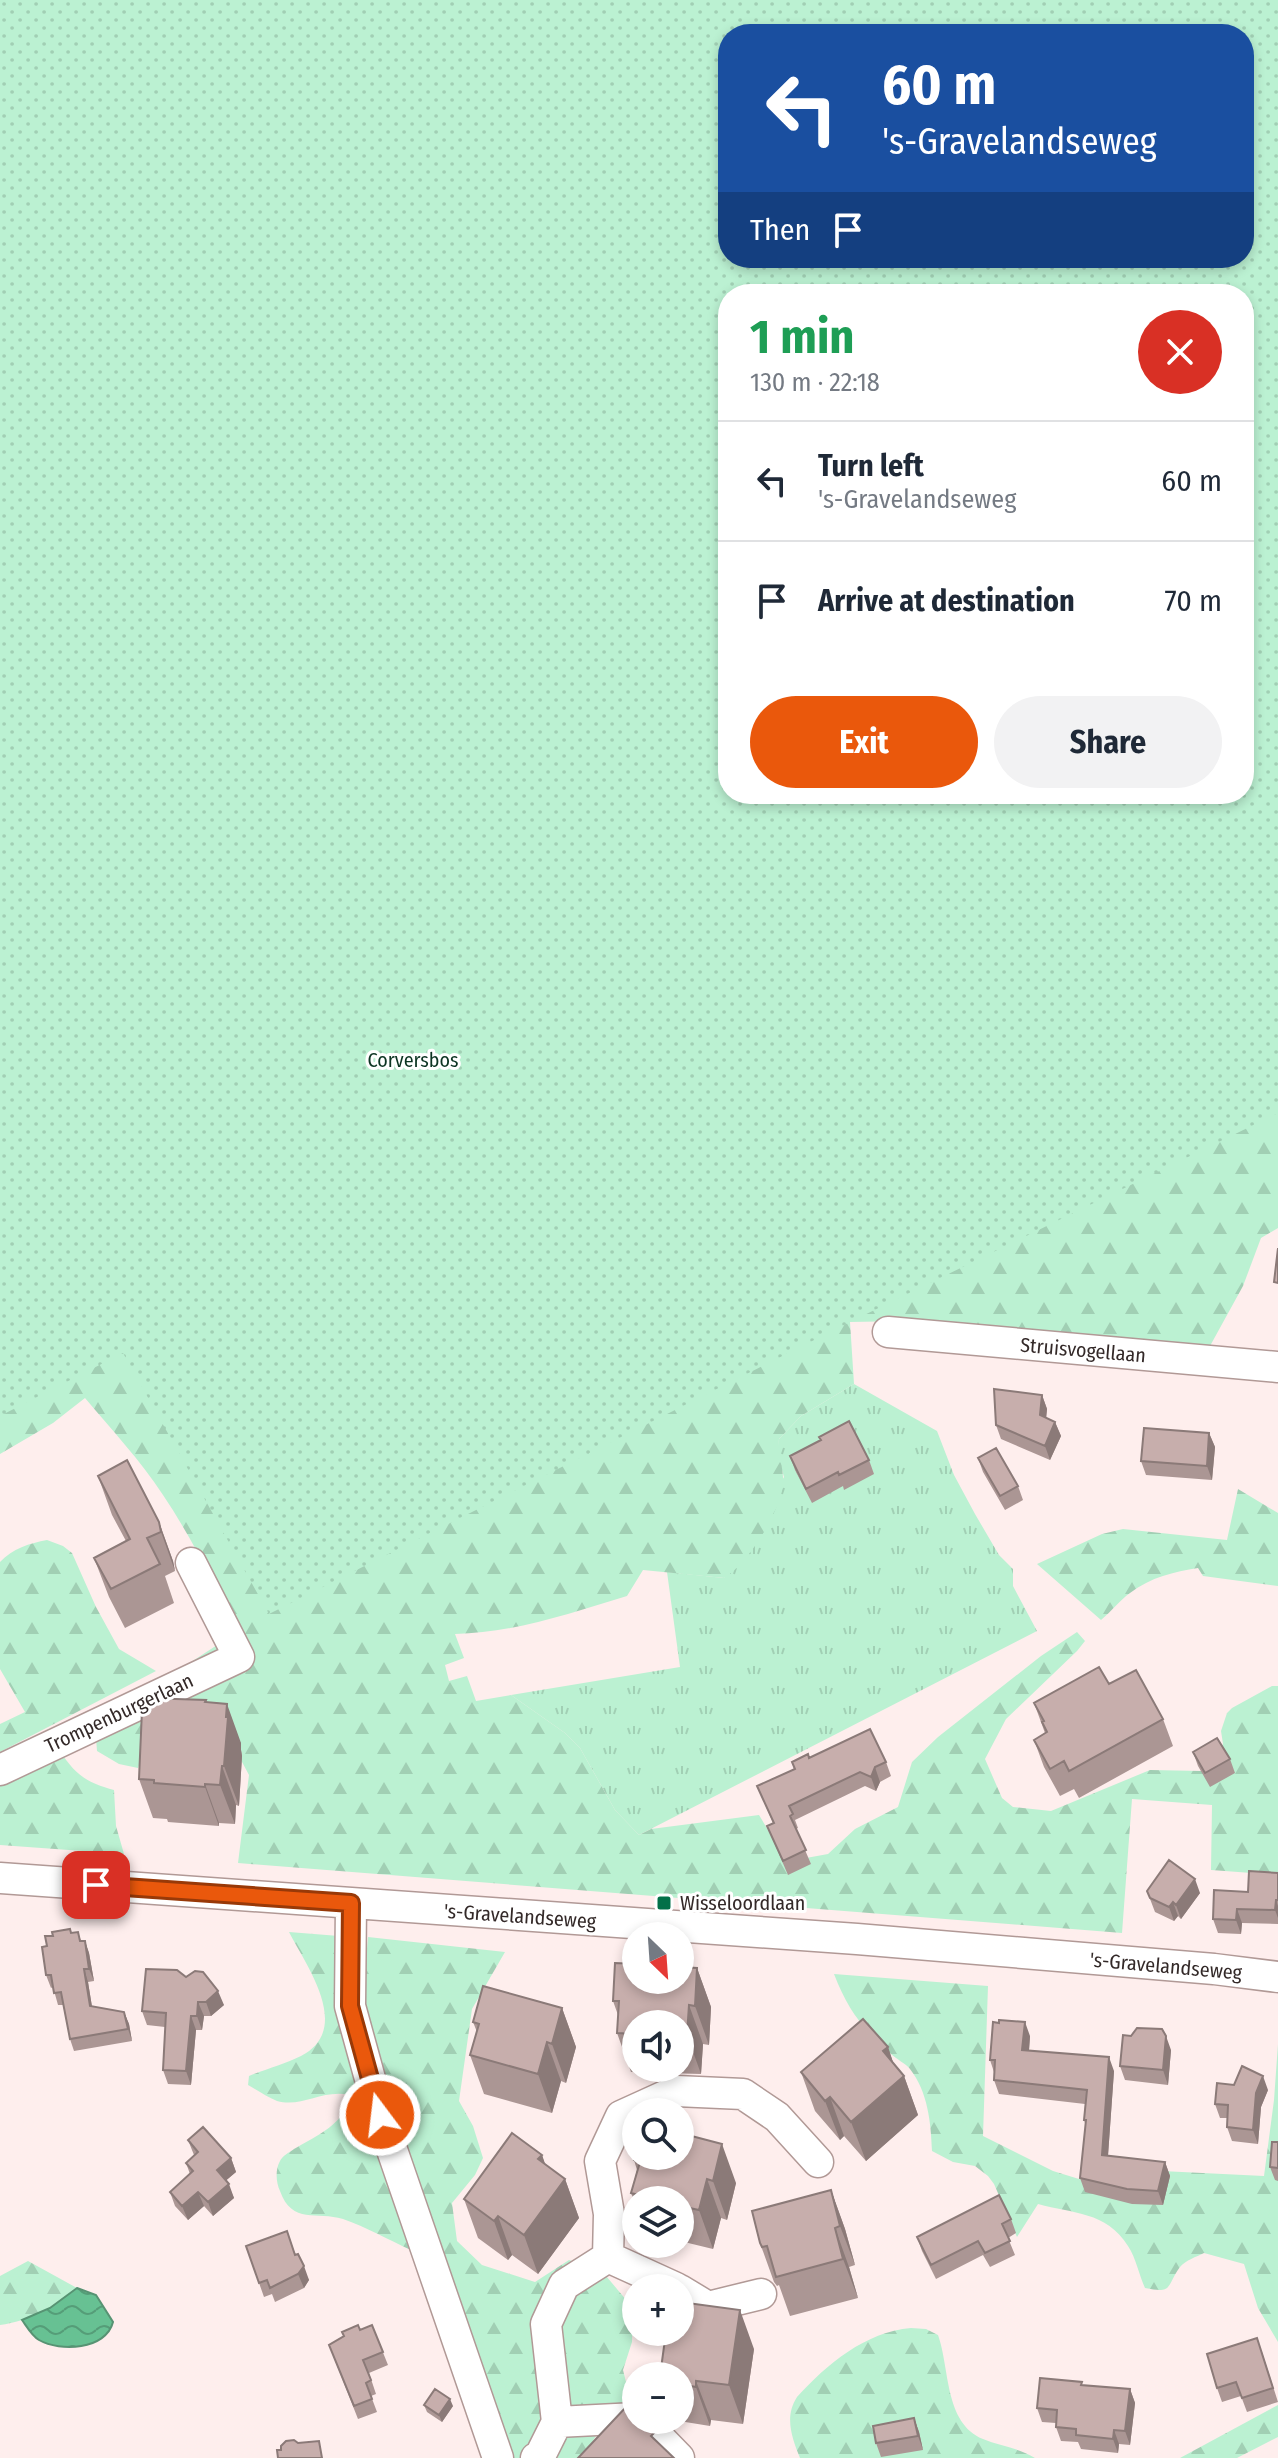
<!DOCTYPE html>
<meta charset="utf-8">
<style>
body{margin:0;font-family:"Fira Sans Condensed",sans-serif;background:#f2f2f3;color:#1f2937;height:100vh;display:flex;flex-direction:column;font-size:30px;white-space:nowrap}
*{box-sizing:border-box;margin:0}
p{font-size:26px;color:#747a83}
.icon{flex:none;width:44px;height:44px;fill:none;stroke:currentColor;stroke-width:2;stroke-linecap:round;stroke-linejoin:round}
.map{position:relative;flex:1;overflow:hidden}
.panel{position:absolute;left:718px;top:284px;width:536px;height:520px;display:flex;flex-direction:column;background:#fff;border-radius:32px;box-shadow:0 4px 12px #0003}
.panel>*{flex:none}
.top-card{position:absolute;left:718px;top:24px;width:536px;height:244px;border-radius:32px;box-shadow:0 4px 12px #0003;background:#1a4fa0;color:#fff;overflow:hidden}
.needle{width:52px;rotate:155deg}
.fabs{position:absolute;left:622px;top:1922px;display:grid;gap:16px}
.fabs a{display:grid;place-items:center;width:72px;height:72px;border-radius:50%;background:#fff;box-shadow:0 4px 12px #0003;font-size:40px}
.pin{position:absolute;display:grid;place-items:center;width:68px;height:68px;color:#fff;margin:-34px;border-radius:16px;box-shadow:0 4px 12px #0006}
.me{position:absolute;width:88px;margin:-44px;rotate:345deg;stroke-linejoin:round;filter:drop-shadow(0 0 6px #0008)}
.turn{display:flex;align-items:center;gap:28px;height:168px;padding:0 32px;font-size:36px}
.turn .icon{width:104px;height:104px;stroke-width:2.5}
.turn b{display:block;font-size:56px;line-height:68px}
.then{display:flex;align-items:center;height:76px;padding:0 32px;background:#0003;gap:16px;font-size:30px}
.round{display:grid;place-items:center;flex:none;width:84px;height:84px;border-radius:42px;background:#f2f2f3}
.headline{display:flex;align-items:center;justify-content:space-between;height:136px;padding:0 32px}
h1{font-size:48px;font-weight:700;line-height:60px;color:#1e9e55}
.button{display:flex;gap:16px;margin-top:auto;padding:16px 32px}
.button a{flex:1;height:92px;border-radius:48px;background:#ea580c;color:#fff;font-size:32px;font-weight:700;line-height:92px;text-align:center}
.button a+a{background:#f2f2f3;color:#1f2937}
ul{padding:0;list-style:none}
li{display:flex;align-items:center;gap:24px;height:120px;padding:0 32px;border-top:2px solid #e0e1e3}
li div{flex:1}
li b{display:block;font-size:30px}
li em{font-style:normal}
.map>svg:first-child{display:block}
</style>
<div class="map">
<svg width="1278" height="2458" viewBox="0 0 1278 2458">
<defs>
<pattern id="grass-tufts" width="24" height="20" patternUnits="userSpaceOnUse" patternTransform="scale(2)"><rect width="24" height="20" fill="#bbf1d2"/><path d="M3 7l-1-3M5 7V3M7 7l1-3M15 17l-1-3M17 17v-4M19 17l1-3" fill="none" stroke="#a1cfb4"/></pattern>
<pattern id="forest-firs" width="22" height="20" patternUnits="userSpaceOnUse" patternTransform="scale(2)"><rect width="22" height="20" fill="#bbf1d2"/><path d="M5 1l3.5 6h-7zM16 11l3.5 6h-7z" fill="#a1cfb4"/></pattern>
<pattern id="park-dots" width="8" height="8" patternUnits="userSpaceOnUse" patternTransform="scale(2)"><rect width="8" height="8" fill="#bbf1d2"/><path d="M2 2h.1M6 6h.1" fill="none" stroke="#a1cfb4" stroke-width="1.8" stroke-linecap="round"/></pattern>
<pattern id="water-waves" width="16" height="10" patternUnits="userSpaceOnUse" patternTransform="scale(2)"><rect width="16" height="10" fill="#67c193"/><path d="M0 5q4-4 8 0t8 0" fill="none" stroke="#559d78"/></pattern>
</defs>
<rect width="100%" height="100%" fill="#feeeed"/>
<path fill="url(#grass-tufts)" d="M 854,1384 L 937,1431 L 954,1475 L 975,1514 L 999,1555 L 1013,1569 L 1013,1586 L 1037,1631 L 639,1835 L 615,1810 L 580,1748 L 565,1733 L 511,1695 L 680,1667 L 667,1572 L 724,1578 L 784,1477 L 778,1456 L 779,1439 L 801,1416 Z"/>
<path fill="url(#forest-firs)" fill-rule="evenodd" d="M 455,0 L 1278,0 L 1278,1228 L 1261,1238 L 1243,1286 L 1210,1346 L 906,1321 L 850,1322 L 854,1384 L 801,1416 L 779,1439 C 778,1455 784,1469 783,1483 C 781,1511 748,1564 724,1578 L 643,1570 L 627,1596 C 571,1613 514,1633 455,1634 L 464,1658 L 445,1665 L 449,1681 L 467,1676 L 476,1701 L 511,1695 L 565,1733 L 580,1748 L 615,1810 L 639,1835 L 651,1829 L 759,1815 L 774,1840 L 795,1860 L 828,1854 L 855,1829 L 898,1807 L 912,1762 L 938,1737 L 1041,1656 L 1077,1632 L 1085,1641 L 1077,1651 L 1006,1719 L 985,1759 L 1002,1798 L 1013,1807 L 1051,1811 L 1150,1770 L 1202,1771 L 1212,1766 L 1223,1744 L 1221,1731 L 1227,1713 L 1232,1708 L 1272,1686 L 1278,1686 L 1278,1875 L 1211,1870 L 1212,1805 L 1132,1799 L 1122,1933 L 238,1863 L 249,1775 L 226,1732 L 152,1730 L 138,1768 L 119,1764 L 97,1751 L 95,1725 L 240,1630 C 214,1585 192,1538 163,1495 C 140,1460 112,1430 85,1398 L 53,1423 L 0,1454 L 0,226 ZM 728,34 L 1244,34 L 1244,258 L 728,258 ZM 728,294 L 1244,294 L 1244,794 L 728,794 Z
M 1238,1489 L 1278,1513 L 1278,1586 L 1203,1576 L 1198,1568 C 1174,1572 1151,1577 1130,1593 C 1120,1600 1112,1611 1101,1620 L 1037,1564 L 1102,1534 L 1123,1529 L 1227,1540 Z
M 47,1540 L 63,1546 L 72,1553 L 96,1607 L 119,1649 L 156,1671 L 0,1752 L 0,1724 L 25,1712 L 0,1669 L 0,1562 C 12,1549 30,1543 47,1540 Z
M 59,1750 C 76,1775 85,1782 114,1790 L 116,1826 L 124,1854 L 0,1845 L 0,1780 Z
M 289,1932 L 339,1936 L 411,2250 C 389,2240 366,2227 343,2219 C 317,2211 292,2225 280,2191 C 276,2182 275,2170 280,2161 C 282,2156 290,2152 294,2149 C 315,2137 348,2122 350,2095 C 322,2089 302,2108 277,2101 C 267,2097 257,2090 248,2085 L 249,2076 C 266,2069 285,2064 301,2056 C 353,2029 307,1967 289,1932 Z
M 368,1937 L 505,1952 L 472,2009 L 459,2101 L 473,2126 L 483,2158 L 475,2175 L 452,2203 L 457,2241 L 482,2265 L 535,2282 L 569,2260 L 601,2270 L 633,2308 L 632,2342 L 623,2370 L 631,2402 L 606,2420 L 582,2458 L 514,2458 L 451,2290 L 395,2124 L 366,2007 L 364,1983 Z
M 834,1974 L 988,1986 L 983,2136 L 1053,2171 L 1079,2179 L 1138,2185 L 1141,2170 L 1264,2176 L 1274,2100 L 1278,2044 L 1278,2342 L 1258,2308 L 1244,2264 L 1204,2253 C 1196,2257 1186,2260 1180,2267 C 1166,2286 1174,2294 1145,2288 C 1139,2275 1136,2258 1128,2246 C 1106,2211 1073,2214 1038,2204 L 1017,2237 L 994,2184 L 988,2176 L 975,2166 L 953,2162 L 932,2151 C 931,2123 928,2092 910,2069 C 905,2063 896,2059 891,2054 C 862,2028 848,2010 834,1974 Z
M 28,2261 L 77,2288 C 56,2307 29,2321 0,2325 L 0,2276 Z
M 911,2328 L 926,2329 L 938,2335 C 950,2368 944,2423 983,2439 C 1000,2446 1019,2448 1035,2458 L 800,2458 C 792,2438 784,2417 797,2397 C 827,2364 865,2332 911,2328 Z
M 1278,2405 L 1278,2437 L 1237,2458 L 1180,2458 Z"/>
<path fill="url(#park-dots)" fill-rule="evenodd" d="M 0,0 L 1278,0 L 1278,1113 L 850,1322 L 269,1614 L 123,1353 L 0,1416 ZM 728,34 L 1244,34 L 1244,258 L 728,258 ZM 728,294 L 1244,294 L 1244,794 L 728,794 Z"/>
<path fill="url(#water-waves)" stroke="#579373" stroke-width="2" d="M 77,2288 L 96,2295 L 113,2322 C 106,2350 60,2352 39,2340 C 32,2336 27,2327 22,2320 L 50,2308 Z"/>
<g fill="none" stroke-linecap="round" stroke-linejoin="round">
<defs>
<path id="minor" d="M 888,1332 L 1278,1367
M 0,1770 L 239,1657 L 191,1563
M 0,1878 L 857,1939 L 1214,1969 L 1278,1977
M 351,1903 L 350,2006 L 380,2115 L 498,2458
M 608,2257 L 609,2214 L 600,2161 L 621,2116 L 676,2091 L 743,2094 L 777,2117 L 818,2162
M 680,2290 L 708,2307 L 761,2294
M 642,2420 L 679,2458
M 557,2422 L 546,2324 L 564,2285 L 608,2257 L 676,2288
M 536,2458 L 540,2456 L 557,2422 L 636,2418"/>
</defs>
<use href="#minor" stroke="#b19996" stroke-width="33"/>
<use href="#minor" stroke="#fff" stroke-width="30"/>
</g>
<path fill="#ab9694" fill-rule="evenodd" d="M 1042,1395 L 1047,1409 L 1046,1418 L 1055,1422 L 1061,1436 L 1050,1460 L 1001,1439 L 996,1425 Z
M 1209,1433 L 1215,1447 L 1212,1480 L 1146,1475 L 1141,1461 Z
M 790,1456 L 869,1460 L 874,1474 L 844,1490 L 843,1486 L 812,1503 L 795,1470 Z
M 978,1458 L 1018,1486 L 1023,1500 L 1005,1510 L 983,1472 Z
M 98,1476 L 159,1522 L 173,1561 L 175,1571 L 165,1576 L 174,1603 L 125,1628 L 109,1597 L 94,1558 L 126,1541 L 112,1515 Z
M 1109,1684 L 1163,1719 L 1173,1746 L 1079,1798 L 1074,1789 L 1060,1796 L 1044,1767 L 1034,1740 L 1045,1733 L 1034,1703 Z
M 206,1700 L 241,1743 L 241,1750 L 242,1756 L 239,1806 L 236,1805 L 235,1824 L 219,1823 L 219,1826 L 168,1822 L 167,1819 L 153,1818 L 139,1779 Z
M 1193,1752 L 1230,1759 L 1235,1773 L 1210,1787 L 1198,1766 Z
M 809,1758 L 886,1762 L 891,1776 L 880,1782 L 876,1791 L 865,1786 L 795,1820 L 798,1828 L 796,1829 L 811,1864 L 788,1875 L 767,1826 L 773,1823 L 757,1786 L 794,1769 L 792,1762 Z
M 1278,1873 L 1278,1924 L 1242,1923 L 1241,1934 L 1218,1933 L 1213,1919 L 1248,1892 Z
M 1147,1891 L 1200,1893 L 1181,1919 L 1178,1916 L 1174,1921 L 1155,1912 Z
M 78,1932 L 81,1941 L 85,1941 L 89,1953 L 94,1981 L 88,1982 L 92,2007 L 124,2012 L 129,2024 L 132,2041 L 74,2051 L 70,2039 L 63,2005 L 58,2005 L 53,1987 L 51,1988 L 46,1975 L 47,1946 L 72,1933 Z
M 697,1968 L 711,2007 L 709,2045 L 703,2044 L 701,2074 L 631,2072 L 617,2033 L 618,2015 L 613,2001 ZM 636,2024 L 680,2024 L 680,2068 L 636,2068 Z
M 186,1977 L 224,2005 L 211,2016 L 204,2016 L 202,2030 L 196,2030 L 191,2085 L 168,2084 L 163,2070 L 165,2027 L 147,2025 L 142,2011 Z
M 562,2008 L 576,2047 L 566,2083 L 561,2081 L 552,2113 L 484,2094 L 470,2055 L 477,2032 L 473,2022 Z
M 1030,2036 L 1029,2050 L 1114,2071 L 1108,2156 L 1165,2162 L 1170,2176 L 1163,2205 L 1132,2204 L 1085,2192 L 1080,2178 L 1086,2126 L 1084,2120 L 1085,2104 L 999,2094 L 994,2080 L 994,2072 L 990,2060 Z
M 888,2047 L 893,2063 L 904,2076 L 918,2115 L 866,2161 L 844,2136 L 840,2140 L 815,2111 L 801,2072 Z
M 1171,2050 L 1168,2085 L 1125,2080 L 1120,2066 Z
M 1268,2090 L 1261,2107 L 1258,2144 L 1232,2141 L 1227,2127 L 1227,2118 L 1220,2118 L 1215,2104 Z
M 188,2140 L 231,2158 L 236,2172 L 226,2180 L 234,2198 L 213,2216 L 204,2206 L 188,2220 L 175,2206 L 170,2192 L 190,2174 L 186,2163 L 194,2155 Z
M 1278,2142 L 1278,2181 L 1275,2180 L 1270,2167 Z
M 542,2155 L 545,2165 L 565,2179 L 579,2218 L 538,2274 L 512,2255 L 508,2260 L 478,2238 L 464,2199 Z
M 634,2160 L 736,2183 L 727,2220 L 721,2218 L 713,2249 L 680,2241 L 680,2200 L 636,2200 L 636,2206 L 631,2193 L 637,2170 Z
M 831,2190 L 845,2229 L 855,2265 L 849,2267 L 858,2298 L 790,2316 L 779,2285 L 777,2286 L 774,2282 L 760,2243 Z
M 1011,2219 L 1016,2233 L 1008,2238 L 1015,2255 L 990,2267 L 983,2255 L 936,2279 L 922,2251 L 917,2237 Z
M 246,2246 L 295,2255 L 309,2280 L 304,2288 L 275,2302 L 272,2294 L 264,2297 Z
M 372,2325 L 388,2365 L 369,2373 L 376,2394 L 371,2396 L 377,2412 L 358,2419 L 334,2358 L 360,2330 Z
M 754,2349 L 743,2424 L 711,2420 L 710,2426 L 673,2420 L 680,2420 L 680,2376 Z
M 1262,2352 L 1278,2402 L 1247,2412 L 1241,2396 L 1222,2402 L 1217,2388 Z
M 1083,2385 L 1130,2389 L 1135,2403 L 1130,2445 L 1119,2444 L 1118,2453 L 1081,2449 L 1078,2442 L 1061,2441 L 1056,2427 L 1056,2423 L 1042,2422 L 1037,2408 Z
M 424,2405 L 453,2406 L 442,2422 L 427,2412 Z
M 914,2418 L 919,2432 L 923,2450 L 881,2457 L 876,2443 Z"/>
<path fill="#8b7a78" d="M 1042,1395 L 1047,1409 L 1045,1429 L 1040,1415 Z
M 1055,1422 L 1061,1436 L 1050,1460 L 1045,1446 Z
M 1209,1433 L 1215,1447 L 1212,1480 L 1207,1466 Z
M 159,1522 L 173,1561 L 175,1571 L 161,1532 Z
M 227,1704 L 241,1743 L 241,1750 L 242,1756 L 239,1806 L 224,1766 Z
M 222,1766 L 236,1805 L 235,1824 L 220,1785 Z
M 875,1767 L 880,1782 L 876,1791 L 871,1777 Z
M 205,1784 L 219,1823 L 219,1826 L 205,1787 Z
M 1195,1879 L 1200,1893 L 1181,1919 L 1176,1905 Z
M 1276,1900 L 1278,1906 L 1278,1918 L 1275,1910 Z
M 1173,1902 L 1178,1916 L 1174,1921 L 1169,1907 Z
M 1237,1909 L 1242,1923 L 1241,1934 L 1236,1920 Z
M 85,1941 L 89,1953 L 94,1981 L 89,1969 Z
M 697,1968 L 711,2007 L 709,2045 L 695,2006 Z
M 84,1969 L 88,1982 L 94,2019 L 90,2006 Z
M 218,1991 L 224,2005 L 211,2016 L 206,2002 Z
M 198,2002 L 204,2016 L 202,2030 L 197,2016 Z
M 689,2005 L 703,2044 L 701,2074 L 687,2035 Z
M 562,2008 L 576,2047 L 566,2083 L 552,2044 Z
M 124,2012 L 129,2024 L 132,2041 L 128,2029 Z
M 191,2016 L 196,2030 L 191,2085 L 186,2071 Z
M 1025,2022 L 1030,2036 L 1028,2064 L 1022,2050 Z
M 1166,2036 L 1171,2050 L 1168,2085 L 1163,2070 Z
M 547,2042 L 561,2081 L 552,2113 L 538,2074 Z
M 888,2047 L 899,2080 L 904,2076 L 918,2115 L 866,2161 L 851,2122 L 883,2051 Z
M 1109,2057 L 1114,2071 L 1107,2169 L 1102,2155 Z
M 1263,2076 L 1268,2090 L 1261,2107 L 1258,2144 L 1253,2130 L 1256,2093 Z
M 830,2097 L 844,2136 L 840,2140 L 825,2101 Z
M 722,2144 L 736,2183 L 727,2220 L 713,2181 Z
M 542,2155 L 555,2192 L 565,2179 L 579,2218 L 538,2274 L 524,2235 L 538,2159 Z
M 231,2158 L 236,2172 L 222,2184 L 217,2170 Z
M 1165,2162 L 1170,2176 L 1163,2205 L 1158,2191 Z
M 707,2179 L 721,2218 L 713,2249 L 699,2210 Z
M 229,2184 L 234,2198 L 213,2216 L 208,2202 Z
M 831,2190 L 845,2229 L 855,2265 L 840,2226 Z
M 198,2192 L 204,2206 L 188,2220 L 182,2206 Z
M 498,2216 L 512,2255 L 508,2260 L 494,2221 Z
M 835,2228 L 849,2267 L 858,2298 L 843,2259 Z
M 304,2266 L 309,2280 L 304,2288 L 298,2274 Z
M 740,2310 L 754,2349 L 743,2424 L 729,2385 Z
M 696,2381 L 711,2420 L 710,2426 L 696,2387 Z
M 1130,2389 L 1135,2403 L 1130,2445 L 1125,2431 Z
M 450,2399 L 453,2406 L 442,2422 L 439,2415 Z
M 914,2418 L 919,2432 L 923,2450 L 918,2436 Z
M 1114,2430 L 1119,2444 L 1118,2453 L 1113,2439 Z"/>
<path fill="#c7aeac" stroke="#8b7a78" stroke-width="2" d="M 1278,1248 L 1278,1283 L 1274,1282 Z
M 994,1389 L 1042,1395 L 1040,1415 L 1055,1422 L 1045,1446 L 996,1425 Z
M 849,1421 L 869,1460 L 839,1475 L 838,1472 L 806,1489 L 790,1456 L 821,1440 L 819,1437 Z
M 1144,1428 L 1209,1433 L 1207,1466 L 1141,1461 Z
M 996,1448 L 1018,1486 L 1000,1496 L 978,1458 Z
M 127,1460 L 159,1522 L 161,1532 L 147,1538 L 160,1564 L 111,1589 L 94,1558 L 130,1539 L 98,1476 Z
M 1099,1667 L 1109,1684 L 1136,1670 L 1163,1719 L 1069,1771 L 1064,1761 L 1050,1769 L 1034,1740 L 1047,1732 L 1042,1722 L 1044,1721 L 1034,1703 Z
M 145,1698 L 206,1700 L 205,1702 L 227,1704 L 226,1717 L 228,1717 L 224,1766 L 222,1766 L 220,1785 L 205,1784 L 205,1787 L 154,1783 L 154,1780 L 139,1779 L 142,1710 L 144,1710 Z
M 870,1729 L 886,1762 L 875,1767 L 871,1777 L 860,1772 L 789,1806 L 793,1814 L 790,1816 L 806,1850 L 783,1861 L 767,1826 L 774,1823 L 757,1786 L 795,1769 L 792,1762 L 808,1754 L 809,1758 Z
M 1217,1738 L 1230,1759 L 1205,1773 L 1193,1752 Z
M 1169,1860 L 1195,1879 L 1176,1905 L 1173,1902 L 1169,1907 L 1150,1898 L 1147,1891 Z
M 1249,1871 L 1278,1873 L 1278,1900 L 1276,1900 L 1275,1910 L 1237,1909 L 1236,1920 L 1213,1919 L 1214,1890 L 1248,1892 Z
M 70,1929 L 71,1933 L 78,1932 L 80,1941 L 85,1941 L 89,1969 L 84,1969 L 90,2006 L 124,2012 L 128,2029 L 70,2039 L 61,1992 L 54,1993 L 51,1975 L 46,1975 L 42,1947 L 47,1946 L 45,1936 L 53,1936 L 52,1932 Z
M 615,1963 L 636,1964 L 636,1980 L 680,1980 L 680,1967 L 697,1968 L 695,2006 L 689,2005 L 687,2035 L 680,2035 L 680,2024 L 636,2024 L 636,2034 L 617,2033 L 619,2001 L 613,2001 Z
M 146,1969 L 177,1970 L 186,1977 L 195,1971 L 203,1972 L 218,1991 L 206,2002 L 198,2002 L 197,2016 L 191,2016 L 186,2071 L 163,2070 L 166,2013 L 142,2011 Z
M 483,1986 L 562,2008 L 552,2044 L 547,2042 L 538,2074 L 470,2055 L 479,2024 L 473,2022 Z
M 863,2019 L 888,2047 L 883,2051 L 904,2076 L 851,2122 L 830,2097 L 825,2101 L 801,2072 Z
M 999,2020 L 1025,2022 L 1022,2050 L 1109,2057 L 1102,2155 L 1165,2162 L 1158,2191 L 1127,2189 L 1080,2178 L 1086,2120 L 1084,2120 L 1087,2090 L 994,2080 L 995,2060 L 990,2060 L 993,2022 L 999,2023 Z
M 1137,2028 L 1162,2029 L 1166,2036 L 1163,2070 L 1120,2066 L 1123,2035 L 1131,2036 Z
M 1242,2066 L 1263,2076 L 1256,2093 L 1253,2130 L 1227,2127 L 1228,2105 L 1215,2104 L 1217,2083 L 1234,2085 Z
M 203,2127 L 231,2158 L 217,2170 L 229,2184 L 208,2202 L 198,2192 L 182,2206 L 170,2192 L 193,2171 L 186,2163 L 198,2152 L 188,2140 Z
M 512,2133 L 542,2155 L 538,2159 L 565,2179 L 524,2235 L 498,2216 L 494,2221 L 464,2199 Z
M 680,2133 L 722,2144 L 713,2181 L 707,2179 L 699,2210 L 680,2206 L 680,2200 L 658,2200 L 631,2193 L 640,2162 L 634,2160 L 636,2151 L 636,2156 L 680,2156 Z
M 1272,2142 L 1278,2142 L 1278,2168 L 1270,2167 Z
M 831,2190 L 840,2226 L 835,2228 L 843,2259 L 776,2277 L 767,2246 L 762,2247 L 760,2243 L 752,2211 Z
M 999,2195 L 1011,2219 L 1002,2224 L 1010,2241 L 985,2253 L 978,2241 L 931,2265 L 917,2237 Z
M 287,2231 L 295,2255 L 298,2254 L 304,2266 L 298,2274 L 270,2288 L 267,2280 L 259,2283 L 246,2246 Z
M 680,2302 L 740,2310 L 729,2385 L 696,2381 L 696,2387 L 680,2384 L 680,2376 L 660,2376 L 666,2332 L 680,2332 Z
M 358,2325 L 360,2330 L 372,2325 L 383,2352 L 363,2360 L 371,2380 L 366,2383 L 372,2399 L 354,2406 L 329,2345 L 344,2336 L 342,2332 Z
M 1257,2338 L 1273,2388 L 1242,2398 L 1236,2382 L 1217,2388 L 1207,2354 Z
M 1040,2378 L 1082,2382 L 1081,2385 L 1130,2389 L 1125,2431 L 1114,2430 L 1113,2439 L 1076,2435 L 1076,2429 L 1056,2427 L 1057,2410 L 1037,2408 Z
M 435,2389 L 450,2399 L 439,2415 L 424,2405 Z
M 627,2406 L 636,2415 L 636,2420 L 641,2420 L 654,2433 L 651,2436 L 674,2458 L 578,2458 Z
M 914,2418 L 918,2436 L 876,2443 L 873,2426 Z
M 294,2440 L 298,2443 L 319,2441 L 322,2458 L 278,2458 L 277,2450 L 281,2450 L 281,2446 L 286,2441 Z"/>
<g fill="none" stroke-linecap="round" stroke-linejoin="round">
<defs>
<path id="route" d="M 96,1885 L 351,1903 L 350,2006 L 380,2115"/>
</defs>
<use href="#route" stroke="#983908" stroke-width="20"/>
<use href="#route" stroke="#ea580c" stroke-width="14"/>
</g>
<rect fill="#037048" stroke="#fff" stroke-width="3" x="656" y="1895" width="16" height="16" rx="4"/>
<g text-anchor="middle" dominant-baseline="central" stroke-width="6" stroke-linejoin="round" paint-order="stroke">
<g font-size="20" fill="#0c3422" stroke="#fff">
<text x="413" y="1060">Corversbos</text>
</g>
<g font-size="20" fill="#332928" stroke="#fff">
<text transform="translate(1083 1350) rotate(5)">Struisvogellaan</text>
<text transform="translate(119 1713) rotate(-25)">Trompenburgerlaan</text>
<text transform="translate(520 1916) rotate(4)">'s-Gravelandseweg</text>
<text transform="translate(1166 1966) rotate(5)">'s-Gravelandseweg</text>
</g>
<g font-size="20" fill="#332928" stroke="#fff" text-anchor="start">
<text x="680" y="1903">Wisseloordlaan</text>
</g>
</g>
</svg>
<div class="fabs">
<a><svg class="needle" viewBox="-14 -14 28 28"><path d="M0-13l5 13h-10z" fill="#e53935"/><path d="M0 13l5-13h-10z" fill="#747a83"/></svg></a>
<a><svg class="icon" aria-label="sound" viewBox="0 0 24 24"><path d="M4 9h4l5-4v14l-5-4H4zM17 9q2 3 0 6"/></svg></a>
<a><svg class="icon" aria-label="search" viewBox="0 0 24 24"><circle cx="10" cy="10" r="6"/><path d="M15 15l6 6"/></svg></a>
<a><svg class="icon" aria-label="layers" viewBox="0 0 24 24"><path d="M12 4l9 5-9 5-9-5zM3 14l9 5 9-5"/></svg></a>
<a>+</a>
<a>−</a>
</div>
<div class="pin" style="left:96px;top:1885px;background:#d93025"><svg class="icon" aria-label="arrive" viewBox="0 0 24 24"><path d="M6 21V4h12l-3 4 3 4H6"/></svg></div>
<svg class="me" style="left:380px;top:2115px" viewBox="-20 -20 40 40"><circle r="17" fill="#ea580c" stroke="#fff" stroke-width="3"/><path d="M0-11L8 9 0 5-8 9z" fill="#fff"/></svg>
<div class="top-card">
<div class="turn"><svg class="icon" aria-label="left" viewBox="0 0 24 24"><path d="M17 20v-9H6M10 6l-5 5 5 5"/></svg><div><b>60 m</b>'s-Gravelandseweg</div></div>
<div class="then">Then<svg class="icon" aria-label="arrive" viewBox="0 0 24 24"><path d="M6 21V4h12l-3 4 3 4H6"/></svg></div>
</div>
<section class="panel">
<div class="headline"><div><h1>1 min</h1><p>130 m · 22:18</p></div><a class="round" style="background:#d93025;color:#fff"><svg class="icon" aria-label="close" viewBox="0 0 24 24"><path d="M6 6l12 12M18 6L6 18"/></svg></a></div>
<ul>
<li><svg class="icon" aria-label="left" viewBox="0 0 24 24"><path d="M17 20v-9H6M10 6l-5 5 5 5"/></svg><div><b>Turn left</b><p>'s-Gravelandseweg</p></div><em>60 m</em></li>
<li><svg class="icon" aria-label="arrive" viewBox="0 0 24 24"><path d="M6 21V4h12l-3 4 3 4H6"/></svg><div><b>Arrive at destination</b></div><em>70 m</em></li>
</ul>
<div class="button"><a>Exit</a><a>Share</a></div>
</section>
</div>
